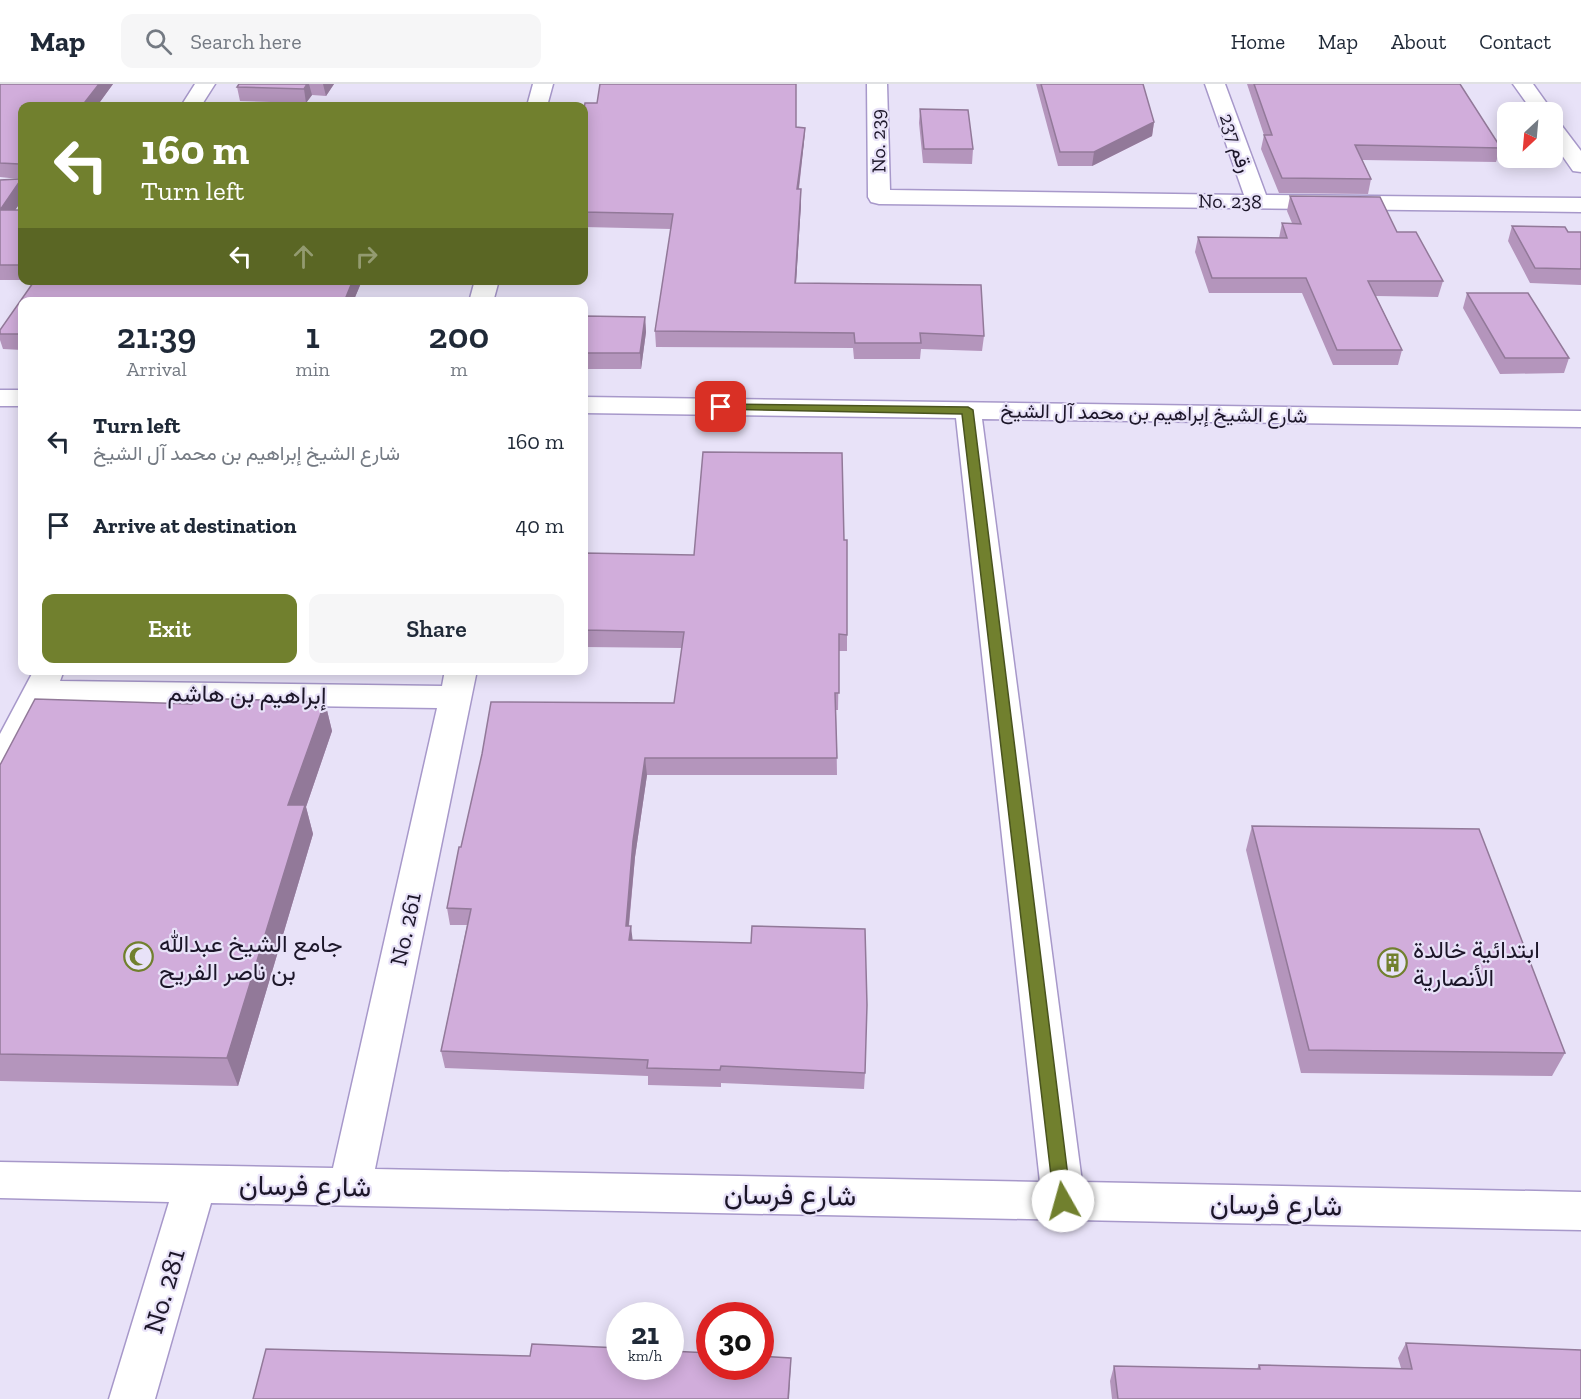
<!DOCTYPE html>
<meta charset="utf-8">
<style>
body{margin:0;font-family:"Zilla Slab",Vazirmatn,serif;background:#f6f6f7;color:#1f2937;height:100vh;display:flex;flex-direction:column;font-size:22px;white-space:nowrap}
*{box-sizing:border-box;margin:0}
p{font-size:20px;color:#747a83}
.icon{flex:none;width:33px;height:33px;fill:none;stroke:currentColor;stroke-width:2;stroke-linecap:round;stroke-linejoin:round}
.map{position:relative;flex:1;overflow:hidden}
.panel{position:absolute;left:18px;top:213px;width:570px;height:378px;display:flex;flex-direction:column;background:#fff;border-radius:12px;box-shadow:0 3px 15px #0003}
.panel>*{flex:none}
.guide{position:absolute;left:18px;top:18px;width:570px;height:183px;border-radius:12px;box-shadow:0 3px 15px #0003;background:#71802e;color:#fff;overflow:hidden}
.needle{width:39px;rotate:206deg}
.fabs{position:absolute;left:1497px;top:18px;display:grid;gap:12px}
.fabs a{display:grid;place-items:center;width:66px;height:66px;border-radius:12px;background:#fff;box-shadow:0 3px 15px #0003;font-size:30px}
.speed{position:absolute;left:606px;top:1218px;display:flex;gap:12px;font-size:30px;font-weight:700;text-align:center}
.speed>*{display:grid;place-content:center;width:78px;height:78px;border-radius:50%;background:#fff;box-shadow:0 3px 15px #0003;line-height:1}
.speed small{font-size:15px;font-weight:400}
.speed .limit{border:9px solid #d22;background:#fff;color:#111}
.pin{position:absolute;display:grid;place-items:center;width:51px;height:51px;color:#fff;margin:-26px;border-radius:12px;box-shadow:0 3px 9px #0006}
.me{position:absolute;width:66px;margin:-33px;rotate:353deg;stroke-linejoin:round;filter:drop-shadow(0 0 4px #0008)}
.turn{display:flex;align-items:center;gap:21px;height:126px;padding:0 24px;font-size:27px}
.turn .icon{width:78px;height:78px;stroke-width:2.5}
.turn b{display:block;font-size:42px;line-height:51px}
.lanes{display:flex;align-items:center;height:57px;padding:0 24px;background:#0003;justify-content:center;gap:30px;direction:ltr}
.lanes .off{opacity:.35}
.eta{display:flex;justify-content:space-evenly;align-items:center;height:102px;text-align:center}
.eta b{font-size:36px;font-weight:600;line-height:42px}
.primary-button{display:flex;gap:12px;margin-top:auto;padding:12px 24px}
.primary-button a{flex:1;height:69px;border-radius:12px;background:#71802e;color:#fff;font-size:24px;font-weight:600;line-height:69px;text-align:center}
.primary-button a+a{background:#f6f6f7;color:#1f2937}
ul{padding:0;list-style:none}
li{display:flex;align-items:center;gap:18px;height:84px;padding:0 24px}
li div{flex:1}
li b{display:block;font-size:22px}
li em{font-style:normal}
header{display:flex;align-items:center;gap:36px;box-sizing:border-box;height:84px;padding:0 30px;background:#fff;border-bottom:2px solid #e0e1e3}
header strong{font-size:28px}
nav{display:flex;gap:33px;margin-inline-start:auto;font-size:21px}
.search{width:420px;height:54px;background:#f6f6f7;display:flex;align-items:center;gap:15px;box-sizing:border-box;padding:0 21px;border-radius:12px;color:#747a83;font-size:22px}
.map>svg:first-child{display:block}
</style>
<header>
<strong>Map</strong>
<div class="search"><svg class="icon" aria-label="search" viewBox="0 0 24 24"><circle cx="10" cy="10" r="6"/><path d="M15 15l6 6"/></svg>Search here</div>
<nav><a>Home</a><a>Map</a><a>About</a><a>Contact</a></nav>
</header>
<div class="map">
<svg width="1581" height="1315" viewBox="0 0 1581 1315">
<rect width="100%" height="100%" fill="#e8e2f8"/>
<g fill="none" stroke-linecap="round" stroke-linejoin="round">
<defs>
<path id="minor" d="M 195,0 L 215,0 L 201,22 L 181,22 Z
M 533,0 L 553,0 L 547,22 L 527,22 Z
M 867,0 L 887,0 L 890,106 L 1244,111 L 1205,0 L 1225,0 L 1266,111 L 1581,114 L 1581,128 L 879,120 L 871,118 L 868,113 Z
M 1513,0 L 1533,0 L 1553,28 L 1552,29 L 1533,28 Z
M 1552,36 L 1559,38 L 1581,67 L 1581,88 L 1573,87 L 1552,57 Z
M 475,196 L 499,196 L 493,218 L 469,218 Z
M 0,306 L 22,306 L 22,322 L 0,322 Z
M 584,313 L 1581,327 L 1581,343 L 982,335 L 1082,1098 L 1581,1108 L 1581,1146 L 211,1119 L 155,1315 L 109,1315 L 169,1118 L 0,1114 L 0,1078 L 333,1084 L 437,624 L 49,618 L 12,689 L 0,693 L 0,650 L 34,586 L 64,586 L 60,597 L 442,602 L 445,586 L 477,586 L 375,1085 L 1040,1098 L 956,334 L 584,329 Z"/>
</defs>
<use href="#minor" stroke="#a798ca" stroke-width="3"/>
<use href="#minor" fill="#fff" fill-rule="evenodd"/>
</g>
<path fill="#b495bc" d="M 0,0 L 113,0 L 97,22 L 22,22 L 22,116 L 15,126 L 22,126 L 22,196 L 0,196 L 0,96 L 19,95 L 0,93 Z
M 239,0 L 334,0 L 326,12 L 312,11 L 306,19 L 240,17 L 237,3 Z
M 1036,0 L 1143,0 L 1154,38 L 1152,52 L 1092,82 L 1058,82 Z
M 1247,0 L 1460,0 L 1501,64 L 1496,78 L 1362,76 L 1371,95 L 1368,110 L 1279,109 L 1261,65 L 1264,51 Z
M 597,19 L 796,43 L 805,44 L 804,58 L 799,105 L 801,105 L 801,120 L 796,199 L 984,252 L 982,267 L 921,265 L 920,275 L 854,275 L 853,264 L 656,263 L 655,247 L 671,145 L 584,143 L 584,25 Z
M 920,25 L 973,65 L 972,80 L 923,79 L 919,39 Z
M 1290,112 L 1397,148 L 1443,197 L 1438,213 L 1376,212 L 1402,266 L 1398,281 L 1333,281 L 1302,209 L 1209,209 L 1195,168 L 1198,153 L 1279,154 L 1282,139 L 1292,139 L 1287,127 Z
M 1512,142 L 1568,148 L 1581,148 L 1581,201 L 1530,199 L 1508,157 Z
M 35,196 L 372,196 L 371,200 L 361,199 L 353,218 L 22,218 L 22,266 L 3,265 L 0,256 L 0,250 Z
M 1467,209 L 1569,274 L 1564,289 L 1500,290 L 1463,224 Z
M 584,232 L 645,233 L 646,248 L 641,285 L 584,285 Z
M 584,469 L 847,551 L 847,567 L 839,567 L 838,626 L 836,626 L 837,691 L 647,691 L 635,773 L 629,842 L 632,856 L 865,989 L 864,1005 L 721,999 L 721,1003 L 648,1001 L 648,992 L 445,984 L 441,967 L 467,841 L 450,841 L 447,824 L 674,619 L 682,564 L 584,563 Z
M 325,618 L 332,647 L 306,723 L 313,750 L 238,1002 L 0,997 L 0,681 L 192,620 Z
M 1252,742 L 1565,969 L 1552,992 L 1301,989 L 1246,766 Z
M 1406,1259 L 1581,1315 L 1112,1315 L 1110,1297 L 1114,1282 L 1257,1285 L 1259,1281 L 1401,1284 L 1398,1274 Z"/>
<path fill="#927999" d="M 99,0 L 113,0 L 97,22 L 86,22 L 85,18 Z
M 307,0 L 309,0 L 312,11 L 306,19 L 304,5 Z
M 323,0 L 334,0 L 326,12 Z
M 1154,38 L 1152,52 L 1092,82 L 1094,68 Z
M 805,44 L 804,58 L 797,119 L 797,105 Z
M 22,94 L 22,116 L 5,141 L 0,126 Z
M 801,105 L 801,120 L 795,215 L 795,199 Z
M 353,196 L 361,196 L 361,199 L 353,218 L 344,218 Z
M 645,233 L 646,248 L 641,285 L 640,269 Z
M 325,618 L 332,647 L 306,723 L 313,750 L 238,1002 L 227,974 L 288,721 Z
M 645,674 L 647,691 L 635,773 L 627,859 L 626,842 L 633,757 Z
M 631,842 L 633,859 L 629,856 Z
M 791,1274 L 789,1315 L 788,1315 Z"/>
<path fill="#d1addb" stroke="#927999" stroke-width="1.5" d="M 0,0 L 99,0 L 85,18 L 89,18 L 86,22 L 22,22 L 22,94 L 0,126 L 22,126 L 22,181 L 0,181 L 0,96 L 19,95 L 19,80 L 0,79 Z
M 239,0 L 307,0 L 304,5 L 237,3 Z
M 600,0 L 796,0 L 796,43 L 805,44 L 797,105 L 801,105 L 795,199 L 981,201 L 984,252 L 920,249 L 921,259 L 855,259 L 854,249 L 655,247 L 673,130 L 584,128 L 584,25 L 585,19 L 597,19 Z
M 1041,0 L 1143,0 L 1154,38 L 1094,68 L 1060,68 Z
M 1254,0 L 1460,0 L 1501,64 L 1355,61 L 1371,95 L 1282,94 L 1264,51 L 1272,51 Z
M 920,25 L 968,26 L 973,65 L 924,65 Z
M 1290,112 L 1380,113 L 1397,148 L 1416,148 L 1443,197 L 1368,197 L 1402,266 L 1337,266 L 1306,194 L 1212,194 L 1198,153 L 1287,154 L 1282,139 L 1301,140 Z
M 1512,142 L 1565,143 L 1568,148 L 1581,148 L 1581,185 L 1535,184 Z
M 35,196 L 353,196 L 344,218 L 22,218 L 22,250 L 0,250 L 0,246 Z
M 1467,209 L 1528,209 L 1569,274 L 1505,274 Z
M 584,232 L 645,233 L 640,269 L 584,269 Z
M 703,368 L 842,369 L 844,456 L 847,456 L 847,551 L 839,550 L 839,609 L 835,609 L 837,674 L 645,674 L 633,757 L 626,842 L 631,842 L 629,856 L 751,859 L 752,842 L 865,845 L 867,921 L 865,989 L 721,982 L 720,986 L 647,984 L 648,976 L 441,967 L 471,825 L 447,824 L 459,763 L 461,763 L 482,670 L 491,618 L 674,619 L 684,548 L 584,546 L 584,469 L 694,471 Z
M 195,614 L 325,618 L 288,721 L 305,721 L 227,974 L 0,970 L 0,681 L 35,615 L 192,620 Z
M 1252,742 L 1479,745 L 1565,969 L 1309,966 Z
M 1406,1259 L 1581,1266 L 1581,1315 L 1118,1315 L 1114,1282 L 1260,1285 L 1259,1281 L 1412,1285 Z
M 532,1260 L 620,1264 L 620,1282 L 670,1282 L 670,1267 L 710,1269 L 710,1282 L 760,1282 L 760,1272 L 791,1274 L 788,1315 L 253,1315 L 266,1265 L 530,1272 Z"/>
<path fill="#71802e" stroke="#49531e" stroke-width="1.5" d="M 721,320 L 968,323 L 973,326 L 1071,1117 L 1069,1122 L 1063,1124 L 1057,1122 L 1054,1117 L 962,330 L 717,325 L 717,321 Z"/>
<defs>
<symbol id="mosque-ring" viewBox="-11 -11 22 22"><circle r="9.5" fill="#e8e2f8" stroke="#71802e" stroke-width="1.5"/><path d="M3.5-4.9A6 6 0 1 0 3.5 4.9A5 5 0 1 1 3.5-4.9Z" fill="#71802e"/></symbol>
<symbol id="building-ring" viewBox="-11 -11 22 22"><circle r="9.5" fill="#e8e2f8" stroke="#71802e" stroke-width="1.5"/><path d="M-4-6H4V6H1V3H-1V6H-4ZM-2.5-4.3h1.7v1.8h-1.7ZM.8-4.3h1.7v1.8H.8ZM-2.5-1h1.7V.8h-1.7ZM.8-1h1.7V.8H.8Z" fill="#71802e"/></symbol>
</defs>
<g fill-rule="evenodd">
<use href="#mosque-ring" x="122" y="856" width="33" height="33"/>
<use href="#building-ring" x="1376" y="862" width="33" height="33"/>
</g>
<g text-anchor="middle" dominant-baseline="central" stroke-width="4.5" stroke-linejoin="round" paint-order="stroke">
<g font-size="20" fill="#1c1629" stroke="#e8e2f8">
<text transform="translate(878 57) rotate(-91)">No. 239</text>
<text transform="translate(1236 59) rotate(71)">رقم 237</text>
<text transform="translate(1230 117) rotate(1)">No. 238</text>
<text transform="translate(1154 329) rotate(1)">شارع الشيخ إبراهيم بن محمد آل الشيخ</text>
</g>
<g font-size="24" fill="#1c1629" stroke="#e8e2f8">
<text transform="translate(247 610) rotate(1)">إبراهيم بن هاشم</text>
<text transform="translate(405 845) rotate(-78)">No. 261</text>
</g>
<g font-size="24" fill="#1c1629" stroke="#e8e2f8" text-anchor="start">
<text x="159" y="859">جامع الشيخ عبدالله<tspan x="159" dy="28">بن ناصر الفريح</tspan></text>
<text x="1413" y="865">ابتدائية خالدة<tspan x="1413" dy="28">الأنصارية</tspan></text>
</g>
<g font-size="28" fill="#1c1629" stroke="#e8e2f8">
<text transform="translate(305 1102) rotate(1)">شارع فرسان</text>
<text transform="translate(790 1111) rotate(1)">شارع فرسان</text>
<text transform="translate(1276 1121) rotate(1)">شارع فرسان</text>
<text transform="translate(164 1207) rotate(-74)">No. 281</text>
</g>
</g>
</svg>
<div class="fabs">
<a><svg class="needle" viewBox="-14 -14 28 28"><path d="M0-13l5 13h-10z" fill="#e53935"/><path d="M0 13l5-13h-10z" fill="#747a83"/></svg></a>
</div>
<div class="speed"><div>21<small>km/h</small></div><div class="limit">30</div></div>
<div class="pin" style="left:721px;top:323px;background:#d93025"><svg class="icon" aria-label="arrive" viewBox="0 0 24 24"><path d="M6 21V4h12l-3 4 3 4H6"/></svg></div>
<svg class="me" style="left:1063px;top:1117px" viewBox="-20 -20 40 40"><circle r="19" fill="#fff"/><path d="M0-13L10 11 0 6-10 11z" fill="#71802e"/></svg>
<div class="guide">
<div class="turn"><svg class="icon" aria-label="left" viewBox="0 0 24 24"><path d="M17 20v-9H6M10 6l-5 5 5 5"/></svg><div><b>160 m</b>Turn left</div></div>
<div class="lanes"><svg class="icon" aria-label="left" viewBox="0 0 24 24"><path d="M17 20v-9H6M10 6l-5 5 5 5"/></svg><svg class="icon off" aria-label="ahead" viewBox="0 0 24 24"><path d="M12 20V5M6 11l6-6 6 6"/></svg><svg class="icon off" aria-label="right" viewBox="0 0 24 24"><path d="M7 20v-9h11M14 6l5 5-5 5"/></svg></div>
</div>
<section class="panel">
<div class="eta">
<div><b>21:39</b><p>Arrival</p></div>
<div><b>1</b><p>min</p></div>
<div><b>200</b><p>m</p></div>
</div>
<ul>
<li><svg class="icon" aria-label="left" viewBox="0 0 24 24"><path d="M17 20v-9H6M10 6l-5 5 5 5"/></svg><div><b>Turn left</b><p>شارع الشيخ إبراهيم بن محمد آل الشيخ</p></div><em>160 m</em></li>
<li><svg class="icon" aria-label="arrive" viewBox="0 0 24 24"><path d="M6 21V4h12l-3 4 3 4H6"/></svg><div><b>Arrive at destination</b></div><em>40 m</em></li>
</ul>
<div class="primary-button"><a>Exit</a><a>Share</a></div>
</section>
</div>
